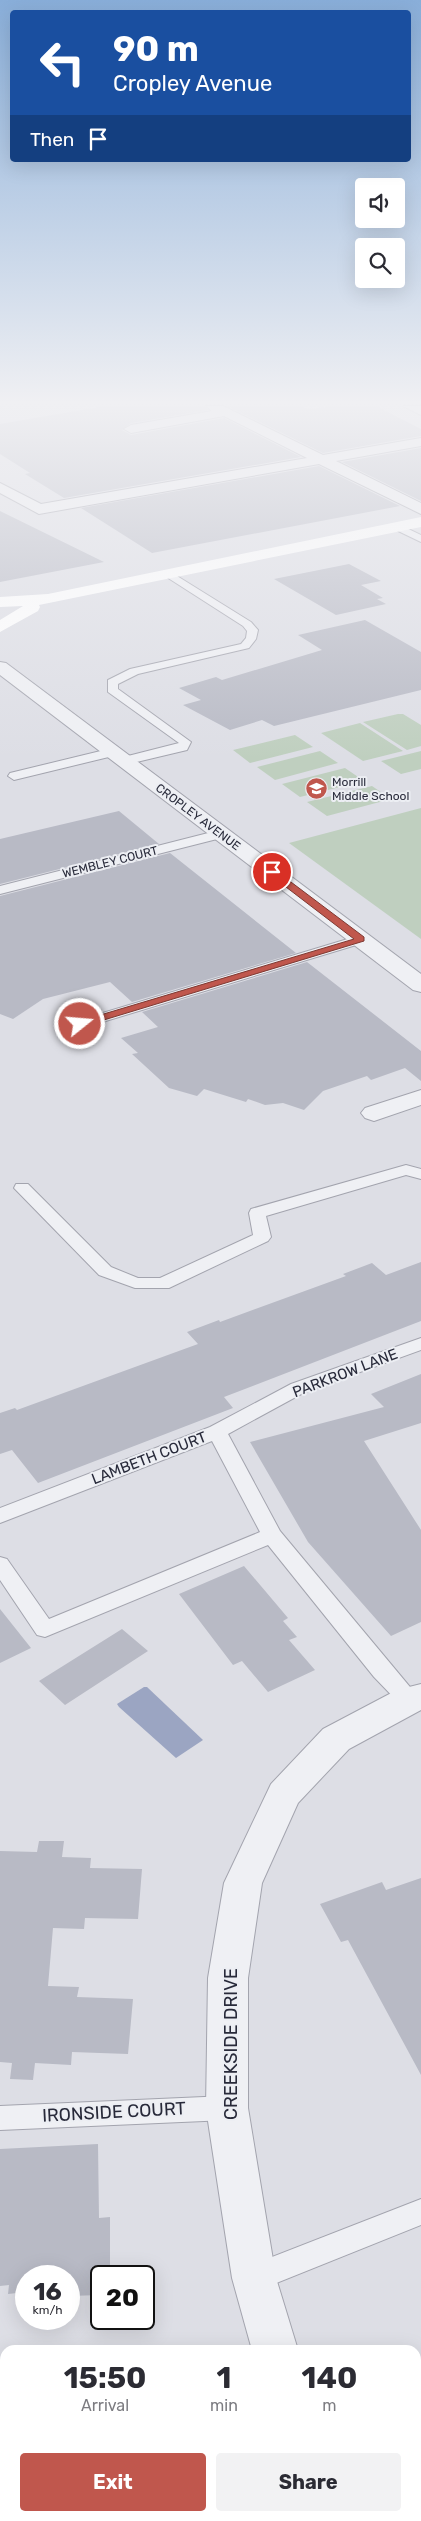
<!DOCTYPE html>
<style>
body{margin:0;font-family:Rubik,sans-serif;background:#f2f2f3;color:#2b2b33;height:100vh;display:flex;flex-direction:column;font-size:19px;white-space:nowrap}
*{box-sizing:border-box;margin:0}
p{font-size:16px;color:#7c7c81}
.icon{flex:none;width:28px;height:28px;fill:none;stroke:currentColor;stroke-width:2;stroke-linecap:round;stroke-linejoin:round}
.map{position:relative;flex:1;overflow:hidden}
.details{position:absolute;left:0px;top:2345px;width:421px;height:176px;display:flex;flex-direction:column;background:#fff;border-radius:15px 15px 0 0;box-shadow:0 5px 20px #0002}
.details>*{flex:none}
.guide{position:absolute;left:10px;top:10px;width:401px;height:152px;border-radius:5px;box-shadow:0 5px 20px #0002;background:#1a4fa0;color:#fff;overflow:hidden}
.fabs{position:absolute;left:355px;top:178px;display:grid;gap:10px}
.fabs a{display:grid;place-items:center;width:50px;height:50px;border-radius:5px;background:#fff;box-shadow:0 5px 20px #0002;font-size:25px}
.speed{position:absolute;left:15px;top:2265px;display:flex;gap:10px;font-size:25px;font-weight:700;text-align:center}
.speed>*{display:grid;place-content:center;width:65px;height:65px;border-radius:50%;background:#fff;box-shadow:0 5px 20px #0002;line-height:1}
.speed small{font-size:12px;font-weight:400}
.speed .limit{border:2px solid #111;border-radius:8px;background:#fff;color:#111}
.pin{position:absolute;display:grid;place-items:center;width:42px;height:42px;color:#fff;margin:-21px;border:2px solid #fff;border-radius:50%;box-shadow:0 1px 5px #0007}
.me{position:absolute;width:55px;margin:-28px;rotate:73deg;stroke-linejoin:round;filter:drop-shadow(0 0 4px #0008)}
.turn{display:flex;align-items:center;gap:18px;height:105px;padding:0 20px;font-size:22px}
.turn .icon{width:65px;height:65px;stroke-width:2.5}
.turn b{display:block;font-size:35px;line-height:42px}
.then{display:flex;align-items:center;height:48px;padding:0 20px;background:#0003;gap:10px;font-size:19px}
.eta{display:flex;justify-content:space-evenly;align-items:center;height:85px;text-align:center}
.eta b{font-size:30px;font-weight:700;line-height:35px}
.primary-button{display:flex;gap:10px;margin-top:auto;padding:10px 20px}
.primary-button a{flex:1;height:58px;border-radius:5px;background:#c0574d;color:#fff;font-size:20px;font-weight:700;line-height:58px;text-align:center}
.primary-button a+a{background:#f2f2f3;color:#2b2b33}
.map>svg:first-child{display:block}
</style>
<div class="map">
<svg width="421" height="2521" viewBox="0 0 421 2521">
<rect width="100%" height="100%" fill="#dddee5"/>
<path fill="#bfcfbf" d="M 398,714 L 403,714 L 421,725 L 421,746 L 407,750 L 363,722 Z
M 360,723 L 403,751 L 363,761 L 321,733 Z
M 295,735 L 313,747 L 250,763 L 233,750 Z
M 320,751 L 338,763 L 275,780 L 257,767 Z
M 421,751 L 421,769 L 401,774 L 381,761 Z
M 345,768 L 364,781 L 300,797 L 282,784 Z
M 372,786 L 391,799 L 327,816 L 307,802 Z
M 421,808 L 421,939 L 289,843 Z"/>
<path fill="#9ba5c2" d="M 144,1687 L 147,1687 L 203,1740 L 176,1758 L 119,1707 L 117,1704 Z"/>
<path fill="#b8bac5" d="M 105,406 L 204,406 L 208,410 L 131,423 L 122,430 L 131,435 L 224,418 L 301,457 L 64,498 L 25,474 L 30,473 L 0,454 L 0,424 Z
M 227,406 L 301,406 L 308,409 L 335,406 L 376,406 L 421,429 L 421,436 L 323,453 Z
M 421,448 L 421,501 L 342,462 Z
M 319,466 L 400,506 L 152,553 L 81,508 Z
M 0,511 L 104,562 L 0,582 Z
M 349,564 L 381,581 L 361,585 L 383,598 L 377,599 L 386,604 L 336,615 L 274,579 Z
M 365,620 L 421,652 L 421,690 L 274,726 L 262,720 L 230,730 L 183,705 L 201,700 L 179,688 L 216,677 L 222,680 L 322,650 L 298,635 Z
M 119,811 L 159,844 L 0,884 L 0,839 Z
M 170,853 L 296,953 L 132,1002 L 110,982 L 43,999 L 13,1019 L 0,1014 L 0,896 Z
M 307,962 L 421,1051 L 421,1081 L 405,1068 L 371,1080 L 367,1076 L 323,1091 L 304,1110 L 283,1103 L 265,1105 L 248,1099 L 246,1102 L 204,1089 L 197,1096 L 169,1088 L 132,1054 L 138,1053 L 121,1038 L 158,1027 L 142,1012 Z
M 421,1262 L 421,1321 L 224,1397 L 233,1408 L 38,1483 L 12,1450 L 0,1454 L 0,1413 L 15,1408 L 17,1410 L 198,1344 L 187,1332 L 219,1320 L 220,1322 L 346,1276 L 343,1274 L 372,1263 L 386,1275 Z
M 421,1374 L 421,1423 L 364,1441 L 421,1530 L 421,1622 L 391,1636 L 308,1542 L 250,1442 L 384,1407 L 371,1394 Z
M 244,1566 L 288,1618 L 283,1621 L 297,1637 L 289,1640 L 315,1670 L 268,1692 L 242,1661 L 233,1665 L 179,1594 Z
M 0,1609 L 31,1648 L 0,1663 Z
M 122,1629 L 148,1651 L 65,1705 L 39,1681 Z
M 39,1841 L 64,1841 L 62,1857 L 91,1858 L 90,1868 L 142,1869 L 138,1919 L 85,1918 L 84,1929 L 53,1928 L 48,1986 L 79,1987 L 77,1997 L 133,1999 L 128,2054 L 72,2052 L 71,2065 L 35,2063 L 33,2080 L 10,2079 L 12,2063 L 0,2062 L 0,1851 L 37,1852 Z
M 421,1878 L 421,2075 L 348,1940 L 341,1942 L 320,1904 L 382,1882 L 386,1890 Z
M 98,2144 L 99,2218 L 110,2217 L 110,2276 L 101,2276 L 101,2295 L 69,2296 L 69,2276 L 26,2276 L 26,2292 L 8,2294 L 9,2285 L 0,2286 L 0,2149 Z"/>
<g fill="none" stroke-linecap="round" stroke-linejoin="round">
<defs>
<path id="service" d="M 394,525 L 400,525 L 421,535 L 421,542 L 394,529 Z
M 169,571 L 251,622 L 258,630 L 256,639 L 249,648 L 138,674 L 118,684 L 118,689 L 191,742 L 187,750 L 124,765 L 118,761 L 120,758 L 179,743 L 108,692 L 108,680 L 130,669 L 241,644 L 246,638 L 247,631 L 243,626 L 165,576 L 165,572 Z
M 113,748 L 119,752 L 117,755 L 14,780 L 8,776 L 10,773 Z
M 220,830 L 225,831 L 226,834 L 225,837 L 0,894 L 0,886 Z
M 361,935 L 368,939 L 366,942 L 86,1027 L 76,1027 L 74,1024 L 76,1021 Z
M 406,1165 L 421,1169 L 421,1179 L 406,1175 L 266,1216 L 271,1237 L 268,1241 L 169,1288 L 135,1288 L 99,1275 L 14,1188 L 16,1184 L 28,1184 L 111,1267 L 138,1278 L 160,1278 L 253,1235 L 249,1213 L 251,1209 Z
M 421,1338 L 421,1350 L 305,1392 L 228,1434 L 280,1531 L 420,1699 L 417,1705 L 409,1707 L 401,1705 L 374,1677 L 268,1545 L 45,1637 L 37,1635 L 0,1580 L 0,1557 L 7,1559 L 49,1619 L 260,1532 L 212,1441 L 0,1523 L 0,1508 L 210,1427 L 291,1384 Z
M 227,2096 L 236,2099 L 240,2108 L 236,2117 L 227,2120 L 0,2130 L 0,2106 Z
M 421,2199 L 421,2225 L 254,2292 L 244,2288 L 240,2278 L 244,2268 Z"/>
<path id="minor" d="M 206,406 L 223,406 L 323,455 L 421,438 L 421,446 L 336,461 L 421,503 L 421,514 L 319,464 L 39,514 L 0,493 L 0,483 L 41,504 L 307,458 L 224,416 L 131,433 L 124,429 L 131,425 L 212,411 Z
M 403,406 L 421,406 L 421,415 Z
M 421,1090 L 421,1105 L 374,1121 L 365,1118 L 361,1113 L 365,1108 Z
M 421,1684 L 421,1710 L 349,1749 L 298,1803 L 262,1883 L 248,1978 L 248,2108 L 276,2278 L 298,2350 L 252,2350 L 232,2278 L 206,2108 L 208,1978 L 224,1883 L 271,1784 L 323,1729 L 397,1690 Z
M 301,2516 L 349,2516 L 351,2521 L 303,2521 Z"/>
<path id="tertiary" d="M 0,662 L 6,663 L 421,974 L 421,992 L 413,990 L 0,675 Z"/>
</defs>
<use href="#service" stroke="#a3a4ae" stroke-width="2"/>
<use href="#minor" stroke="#a3a4ae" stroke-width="2"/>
<use href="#tertiary" stroke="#a3a4ae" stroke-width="2"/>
<use href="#service" fill="#eff0f4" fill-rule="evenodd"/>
<use href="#minor" fill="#eff0f4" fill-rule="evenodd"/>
<use href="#tertiary" fill="#eff0f4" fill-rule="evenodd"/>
<path fill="#fff" fill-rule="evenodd" d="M 421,517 L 421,527 L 39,605 L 40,607 L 38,611 L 0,632 L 0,620 L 23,606 L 0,607 L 0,597 L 48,594 Z"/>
</g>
<linearGradient id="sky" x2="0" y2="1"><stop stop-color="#89aed9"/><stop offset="0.53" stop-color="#f0f0f3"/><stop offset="1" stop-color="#f0f0f3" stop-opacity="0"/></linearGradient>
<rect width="421" height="759" fill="url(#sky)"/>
<path fill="#c0574d" stroke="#7d3932" d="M 269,870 L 275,870 L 364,937 L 364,941 L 84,1026 L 77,1026 L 77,1022 L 354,939 L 269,874 Z"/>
<defs>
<symbol id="school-disc" viewBox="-11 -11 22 22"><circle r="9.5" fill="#c0574d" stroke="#eceef3"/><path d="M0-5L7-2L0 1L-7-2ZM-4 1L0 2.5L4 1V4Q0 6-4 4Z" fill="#fff"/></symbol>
</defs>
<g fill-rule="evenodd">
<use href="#school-disc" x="304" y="776" width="25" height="25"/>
</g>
<g text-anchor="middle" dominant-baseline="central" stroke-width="4" stroke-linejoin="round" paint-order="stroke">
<g font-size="12" fill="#282a3a" stroke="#eceef3" text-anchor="start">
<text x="332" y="782">Morrill<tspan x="332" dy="14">Middle School</tspan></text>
</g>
<g font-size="12" fill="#282a3a" stroke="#eceef3">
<text transform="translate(198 817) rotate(37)">CROPLEY AVENUE</text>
<text transform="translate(110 862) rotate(-14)">WEMBLEY COURT</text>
</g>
<g font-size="15" fill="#282a3a" stroke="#eceef3">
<text transform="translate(345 1373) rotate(-21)">PARKROW LANE</text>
<text transform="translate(149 1458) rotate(-21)">LAMBETH COURT</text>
</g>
<g font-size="18" fill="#282a3a" stroke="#eceef3">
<text transform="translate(231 2044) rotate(-90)">CREEKSIDE DRIVE</text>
<text transform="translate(114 2112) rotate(-3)">IRONSIDE COURT</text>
</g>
</g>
</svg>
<div class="fabs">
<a><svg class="icon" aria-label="sound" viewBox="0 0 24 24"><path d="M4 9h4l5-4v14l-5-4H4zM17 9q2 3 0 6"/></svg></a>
<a><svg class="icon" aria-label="search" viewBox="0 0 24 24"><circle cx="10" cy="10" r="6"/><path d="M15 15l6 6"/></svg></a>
</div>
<div class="speed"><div>16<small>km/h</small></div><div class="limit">20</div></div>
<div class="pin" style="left:272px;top:872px;background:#d93025"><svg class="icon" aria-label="arrive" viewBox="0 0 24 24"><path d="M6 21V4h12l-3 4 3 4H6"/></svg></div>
<svg class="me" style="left:80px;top:1024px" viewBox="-20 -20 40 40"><circle r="17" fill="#c0574d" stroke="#fff" stroke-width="3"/><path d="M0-11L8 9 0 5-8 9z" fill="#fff"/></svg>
<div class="guide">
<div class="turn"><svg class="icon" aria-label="left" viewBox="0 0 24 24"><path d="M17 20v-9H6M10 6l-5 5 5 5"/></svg><div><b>90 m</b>Cropley Avenue</div></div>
<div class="then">Then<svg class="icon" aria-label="arrive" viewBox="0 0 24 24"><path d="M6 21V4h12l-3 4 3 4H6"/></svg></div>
</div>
<section class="details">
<div class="eta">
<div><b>15:50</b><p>Arrival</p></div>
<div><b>1</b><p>min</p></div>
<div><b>140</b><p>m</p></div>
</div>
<div class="primary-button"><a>Exit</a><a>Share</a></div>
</section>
</div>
